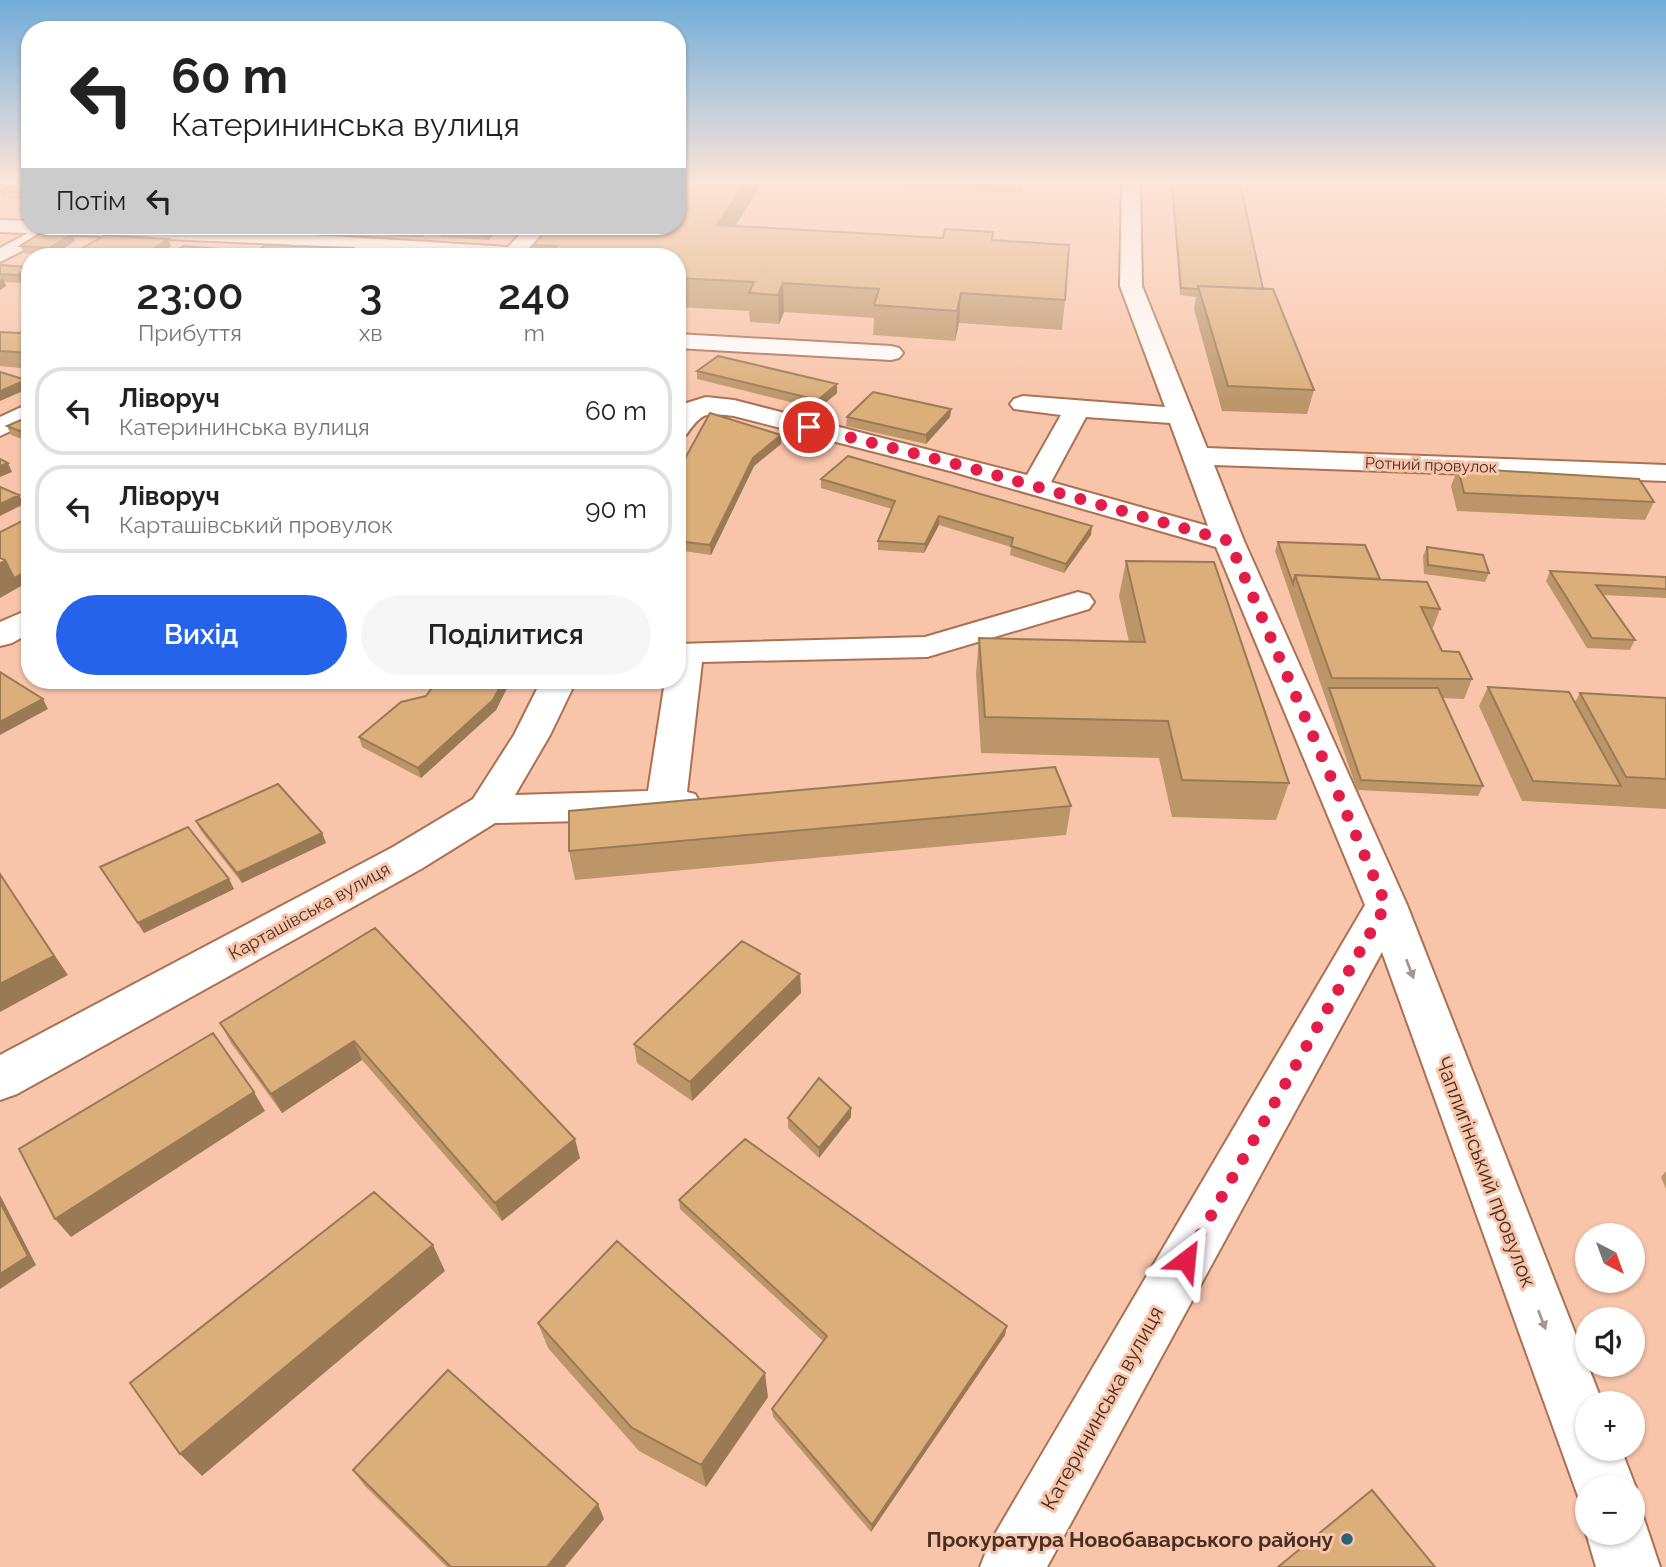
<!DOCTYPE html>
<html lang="uk">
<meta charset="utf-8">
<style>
body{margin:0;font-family:Raleway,sans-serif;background:#f6f6f6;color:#222;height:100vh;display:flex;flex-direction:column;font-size:26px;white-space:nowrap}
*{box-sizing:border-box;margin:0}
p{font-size:23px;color:#767676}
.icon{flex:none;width:38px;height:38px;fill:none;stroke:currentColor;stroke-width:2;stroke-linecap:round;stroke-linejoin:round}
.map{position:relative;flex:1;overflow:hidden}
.drawer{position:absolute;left:21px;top:248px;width:665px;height:441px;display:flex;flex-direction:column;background:#fff;border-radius:28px;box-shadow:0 2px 5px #0004}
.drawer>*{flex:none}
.hud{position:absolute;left:21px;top:21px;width:665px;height:214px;border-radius:28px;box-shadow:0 2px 5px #0004;background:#fff;color:#222;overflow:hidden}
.needle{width:46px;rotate:139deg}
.tools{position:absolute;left:1575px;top:1223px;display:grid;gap:14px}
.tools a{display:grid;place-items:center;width:70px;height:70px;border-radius:50%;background:#fff;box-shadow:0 2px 5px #0004;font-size:35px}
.pin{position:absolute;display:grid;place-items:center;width:60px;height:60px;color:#fff;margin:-30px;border:4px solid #fff;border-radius:50%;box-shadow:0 2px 7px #0007}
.me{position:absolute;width:77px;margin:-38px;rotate:29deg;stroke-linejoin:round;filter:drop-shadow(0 0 5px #0008)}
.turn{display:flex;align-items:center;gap:24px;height:147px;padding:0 35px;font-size:32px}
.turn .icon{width:91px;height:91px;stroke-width:2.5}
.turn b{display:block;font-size:49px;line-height:60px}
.then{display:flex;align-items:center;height:66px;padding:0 35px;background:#0003;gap:14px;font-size:26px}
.eta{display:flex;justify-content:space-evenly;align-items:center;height:119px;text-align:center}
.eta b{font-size:42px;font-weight:600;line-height:49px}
.action{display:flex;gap:14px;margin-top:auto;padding:14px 35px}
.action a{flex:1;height:80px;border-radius:42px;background:#2563eb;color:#fff;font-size:28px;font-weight:600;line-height:80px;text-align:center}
.action a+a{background:#f6f6f6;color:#222}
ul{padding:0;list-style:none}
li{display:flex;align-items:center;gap:21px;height:88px;margin:0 14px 10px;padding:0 21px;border:4px solid #e0e0e0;border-radius:28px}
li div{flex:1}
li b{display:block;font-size:26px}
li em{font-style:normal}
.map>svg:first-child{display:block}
</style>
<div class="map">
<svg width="1666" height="1567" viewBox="0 0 1666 1567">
<rect width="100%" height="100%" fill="#f8c5aa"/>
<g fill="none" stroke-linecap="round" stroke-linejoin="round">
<defs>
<path id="minor" d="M 1122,183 L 1140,183 L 1142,286 L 1207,448 L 1666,465 L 1666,481 L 1214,465 L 1244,541 L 1407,905 L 1603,1404 L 1587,1404 L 1587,1449 L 1621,1449 L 1636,1488 L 1633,1496 L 1633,1488 L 1587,1488 L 1587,1512 L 1583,1510 L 1382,952 L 1047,1567 L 980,1567 L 989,1544 L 1365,905 L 1216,547 L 950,471 L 734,416 C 705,413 703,411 686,435 L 677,437 L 677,409 L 680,405 L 706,397 L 734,400 L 1027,475 L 1061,415 L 1014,409 L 1010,404 L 1014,399 L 1023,396 L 1165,407 L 1120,286 ZM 1086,417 L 1170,423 L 1208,526 L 1051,482 Z
M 0,220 L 30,221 L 30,226 C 190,226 348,237 508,247 L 528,226 L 549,226 L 521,257 L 471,257 L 280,244 L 56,234 L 0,262 L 0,248 L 28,233 L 0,232 Z
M 677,334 L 891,346 L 899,348 L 903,353 L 899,358 L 891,360 L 677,348 Z
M 30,403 L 30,422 L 0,436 L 0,417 Z
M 1078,592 L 1089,595 L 1094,602 L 1089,609 L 927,657 L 702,662 L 687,792 L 695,794 L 701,804 L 695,814 L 666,819 L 495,823 L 421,869 L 17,1094 L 0,1100 L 0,1055 L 393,847 L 473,799 L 514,735 L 541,681 L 576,681 L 550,735 L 515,795 L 648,791 L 665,681 L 677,681 L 677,644 L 925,637 Z
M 30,609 L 30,633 L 12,643 L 0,646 L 0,622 Z
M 1633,1507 L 1641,1510 L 1660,1567 L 1596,1567 L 1586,1533 L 1587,1530 L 1587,1533 L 1633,1533 Z"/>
</defs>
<use href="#minor" stroke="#ab7151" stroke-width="4"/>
<use href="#minor" fill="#fff" fill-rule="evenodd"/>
</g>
<path fill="#bc9669" d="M 30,183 L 30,200 L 3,198 L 0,191 Z
M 898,183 L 1023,183 L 1021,193 L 898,187 Z
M 1171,183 L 1240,183 L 1263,289 L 1314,390 L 1307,414 L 1222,411 L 1194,309 L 1196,297 L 1180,295 Z
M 184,226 L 258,226 L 252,230 Z
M 322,226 L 365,226 L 362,228 Z
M 433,226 L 422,237 L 380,235 L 378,228 Z
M 439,226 L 502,226 L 488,240 L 441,237 Z
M 735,226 L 943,238 L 993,232 L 993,240 L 1065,300 L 1062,330 L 959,323 L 955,341 L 873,335 L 874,318 L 784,312 L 779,324 L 750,322 L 749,311 L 677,307 L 677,257 L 535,257 L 533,245 L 567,234 Z
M 72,234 L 75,241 L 52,256 L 24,253 L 20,246 Z
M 171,246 L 154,257 L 84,257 L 81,249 Z
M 0,265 L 30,267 L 21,283 L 4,282 L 6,286 L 0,290 Z
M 30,327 L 30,369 L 0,366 L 0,332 L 20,333 Z
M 697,371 L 837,384 L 837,393 L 818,409 L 697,379 Z
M 951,409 L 950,417 L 926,444 L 846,426 L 847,417 Z
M 30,416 L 30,442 L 11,435 L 7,426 Z
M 781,435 L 781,444 L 754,466 L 711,555 L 677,550 L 677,473 Z
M 1458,468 L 1654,502 L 1645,520 L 1457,511 L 1451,486 Z
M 821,479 L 1091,535 L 1064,573 L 1010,555 L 1011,547 L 939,525 L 924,553 L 878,550 L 878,541 L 892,509 L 821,488 Z
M 1278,542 L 1380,579 L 1440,609 L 1433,628 L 1431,628 L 1442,651 L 1472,679 L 1464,699 L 1443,698 L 1483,786 L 1478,796 L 1357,790 L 1275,551 Z
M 1427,547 L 1489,573 L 1485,582 L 1424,574 L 1423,556 Z
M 1126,561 L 1289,783 L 1276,820 L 1172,817 L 1159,758 L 981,753 L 976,674 L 979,638 L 1129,642 L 1119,596 Z
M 1550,571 L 1666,577 L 1666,598 L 1603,595 L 1635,640 L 1630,650 L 1587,648 L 1546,581 Z
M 437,681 L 509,681 L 510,682 L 496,710 L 421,778 L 362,747 L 359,737 L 426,696 Z
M 1488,687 L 1575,702 L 1580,693 L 1666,698 L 1666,809 L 1522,801 L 1479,706 Z
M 1071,806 L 1066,835 L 575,880 L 569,851 Z
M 196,821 L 322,833 L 326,843 L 242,883 L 201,831 Z
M 100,867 L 229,879 L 234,889 L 144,933 Z
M 375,928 L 580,1158 L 502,1221 L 362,1060 L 282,1113 L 231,1043 L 220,1023 Z
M 800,974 L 801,993 L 692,1101 L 637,1063 L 634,1044 Z
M 851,1117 L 819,1158 L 788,1128 L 788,1118 Z
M 1666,1171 L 1666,1189 L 1661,1177 Z
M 679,1200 L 1005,1335 L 871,1532 L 773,1417 L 772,1409 L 823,1341 L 680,1209 Z
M 538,1323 L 768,1397 L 706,1487 L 639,1451 L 548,1348 Z
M 353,1470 L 604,1519 L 565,1567 L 447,1567 L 364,1485 Z"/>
<path fill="#997a55" d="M 745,183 L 762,183 L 719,253 L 717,225 Z
M 424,226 L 433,226 L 422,237 L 420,230 Z
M 486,226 L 502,226 L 488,240 Z
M 72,234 L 75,241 L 52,256 L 49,248 Z
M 168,239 L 171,246 L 154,257 L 147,257 L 146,253 Z
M 353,248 L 355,256 L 354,257 L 344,257 Z
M 218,249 L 221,257 L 206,257 Z
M 30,267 L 30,277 L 21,283 L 17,275 Z
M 3,278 L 6,286 L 0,290 L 0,280 Z
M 783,283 L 784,312 L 779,324 L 778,295 Z
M 961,293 L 959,323 L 955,341 L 957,311 Z
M 26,380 L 30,388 L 0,401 L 0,391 Z
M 837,384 L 837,393 L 818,409 L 818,400 Z
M 951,409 L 950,417 L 926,444 L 926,435 Z
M 781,435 L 781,444 L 754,466 L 711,555 L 710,545 L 753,458 Z
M 8,463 L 12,472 L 0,477 L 0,466 Z
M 19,495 L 24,504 L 0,516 L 0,504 Z
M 939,516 L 939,525 L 924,553 L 925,544 Z
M 1092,526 L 1091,535 L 1064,573 L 1066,564 Z
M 5,560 L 30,569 L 30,581 L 0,598 L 0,562 Z
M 503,681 L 509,681 L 510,682 L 496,710 L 421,778 L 418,768 Z
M 43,699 L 48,709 L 0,735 L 0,722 Z
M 322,833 L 326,843 L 242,883 L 237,873 Z
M 0,874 L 68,975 L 0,1012 Z
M 229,879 L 234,889 L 144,933 L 138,923 Z
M 800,974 L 801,993 L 692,1101 L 690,1082 Z
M 354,1041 L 362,1060 L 282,1113 L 271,1094 Z
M 254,1092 L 265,1111 L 71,1237 L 55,1219 Z
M 851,1108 L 851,1117 L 819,1158 L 819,1148 Z
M 575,1139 L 580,1158 L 502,1221 L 495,1203 Z
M 0,1195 L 36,1265 L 0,1289 Z
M 433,1245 L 445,1271 L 202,1476 L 180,1454 Z
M 1007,1326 L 1005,1335 L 871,1532 L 872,1525 Z
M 765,1373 L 768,1397 L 706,1487 L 701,1465 Z
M 598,1504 L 604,1519 L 565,1567 L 547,1567 Z"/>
<path fill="#dbae7a" stroke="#997a55" stroke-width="2" d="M 16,183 L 30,183 L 30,193 L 0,191 Z
M 677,183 L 745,183 L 717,225 L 943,238 L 945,229 L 993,232 L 992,240 L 1069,245 L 1065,300 L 961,293 L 957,311 L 874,305 L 879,289 L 783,283 L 778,295 L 749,293 L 754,282 L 677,278 L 677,257 L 547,257 L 557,246 L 533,245 L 545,232 L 567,234 L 574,226 L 677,226 Z
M 1172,183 L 1240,183 L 1263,289 L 1198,286 L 1198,289 L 1181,288 Z
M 380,226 L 424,226 L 420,230 L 378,228 Z
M 44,231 L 72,234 L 49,248 L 20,246 Z
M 105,235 L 168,239 L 146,253 L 81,249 Z
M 265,245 L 353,248 L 344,257 L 252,256 Z
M 184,246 L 218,249 L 206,257 L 164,257 Z
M 426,253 L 471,256 L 469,257 L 420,257 Z
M 0,265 L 30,267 L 17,275 L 0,274 Z
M 1198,286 L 1273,289 L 1314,390 L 1228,386 Z
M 30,327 L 30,353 L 0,351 L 0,332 L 20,333 Z
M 718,356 L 837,384 L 818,400 L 697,371 Z
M 0,372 L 26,380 L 0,391 Z
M 873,392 L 951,409 L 926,435 L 847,417 Z
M 710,413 L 781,435 L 753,458 L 710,545 L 677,541 L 677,473 Z
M 30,416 L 30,435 L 7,426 Z
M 848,456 L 1092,526 L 1066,564 L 1011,546 L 1013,538 L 939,516 L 925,544 L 878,541 L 895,501 L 821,479 Z
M 0,459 L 8,463 L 0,466 Z
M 1458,468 L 1639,479 L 1654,502 L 1464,493 Z
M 0,487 L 19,495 L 0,504 Z
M 30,517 L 30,569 L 14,578 L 5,560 L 0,558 L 0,532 Z
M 1278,542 L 1365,545 L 1380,579 L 1295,575 L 1293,584 Z
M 1427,547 L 1483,555 L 1489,573 L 1428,565 Z
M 1126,561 L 1214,562 L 1289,783 L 1182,780 L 1168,721 L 985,717 L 979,638 L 1145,642 Z
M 1550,571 L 1666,577 L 1666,589 L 1596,585 L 1635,640 L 1592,638 Z
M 1295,575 L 1427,582 L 1440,609 L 1421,607 L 1442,651 L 1459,652 L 1472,679 L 1332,678 Z
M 0,672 L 43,699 L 0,722 Z
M 437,681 L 503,681 L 493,700 L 418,768 L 359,737 L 401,702 L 426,696 Z
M 1488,687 L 1569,692 L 1621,786 L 1533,781 Z
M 1329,688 L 1438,688 L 1483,786 L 1361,780 Z
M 1580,693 L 1666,698 L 1666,779 L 1626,777 Z
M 1055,767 L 1071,806 L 569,851 L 569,811 Z
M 278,784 L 322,833 L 237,873 L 196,821 Z
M 188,827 L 229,879 L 138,923 L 100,867 Z
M 0,874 L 54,956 L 0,984 Z
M 375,928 L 575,1139 L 495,1203 L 354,1041 L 271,1094 L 220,1023 Z
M 742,941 L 800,974 L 690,1082 L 634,1044 Z
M 213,1033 L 254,1092 L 55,1219 L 19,1149 Z
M 819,1078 L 851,1108 L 819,1148 L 788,1118 Z
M 745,1139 L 1007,1326 L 872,1525 L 772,1409 L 827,1336 L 679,1200 Z
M 374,1192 L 433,1245 L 180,1454 L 130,1383 Z
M 0,1202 L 28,1256 L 0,1274 Z
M 617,1241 L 765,1373 L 701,1465 L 632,1428 L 538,1323 Z
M 448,1370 L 598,1504 L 547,1567 L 451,1567 L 353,1470 Z
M 1372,1490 L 1435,1567 L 1278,1567 Z"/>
<defs><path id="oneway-solid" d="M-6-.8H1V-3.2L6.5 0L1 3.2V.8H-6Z" transform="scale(1.75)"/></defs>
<g fill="#a49790">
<use href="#oneway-solid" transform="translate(1410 969) rotate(69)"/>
<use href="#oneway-solid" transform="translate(1542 1320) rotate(69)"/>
</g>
<linearGradient id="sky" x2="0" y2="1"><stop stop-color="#72add9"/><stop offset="0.45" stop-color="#fce5d9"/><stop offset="1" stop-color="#fce5d9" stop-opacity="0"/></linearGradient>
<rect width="1666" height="403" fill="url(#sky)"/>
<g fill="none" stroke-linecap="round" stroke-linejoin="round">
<path stroke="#e11d48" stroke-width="12" stroke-dasharray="0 21.6" d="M 809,427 L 960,465 L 1229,541 L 1386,905 L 1186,1260"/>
</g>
<circle fill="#28627b" stroke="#f8c5aa" stroke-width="2.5" cx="1347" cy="1539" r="7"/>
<g text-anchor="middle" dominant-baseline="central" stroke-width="6" stroke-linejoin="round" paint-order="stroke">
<g font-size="16" fill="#482f22" stroke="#f8c5aa">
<text transform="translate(1431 465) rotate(2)">Ротний провулок</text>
</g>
<g font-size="18" fill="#482f22" stroke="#f8c5aa">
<text transform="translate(309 911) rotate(-29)">Карташівська вулиця</text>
</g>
<g font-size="21" fill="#482f22" stroke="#f8c5aa">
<text transform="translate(1486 1172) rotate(69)">Чаплигінський провулок</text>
<text transform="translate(1102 1408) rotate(-61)">Катерининська вулиця</text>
</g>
<g font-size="21" font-weight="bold" fill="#482f22" stroke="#f8c5aa" text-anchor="end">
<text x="1333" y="1539">Прокуратура Новобаварського району</text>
</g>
</g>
</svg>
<div class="tools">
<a><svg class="needle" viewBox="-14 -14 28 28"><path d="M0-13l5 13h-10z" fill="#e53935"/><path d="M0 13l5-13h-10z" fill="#767676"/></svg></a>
<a><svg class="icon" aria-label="sound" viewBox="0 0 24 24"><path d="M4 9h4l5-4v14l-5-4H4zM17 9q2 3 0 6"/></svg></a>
<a>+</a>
<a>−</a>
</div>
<div class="pin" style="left:809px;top:427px;background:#d93025"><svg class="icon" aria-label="arrive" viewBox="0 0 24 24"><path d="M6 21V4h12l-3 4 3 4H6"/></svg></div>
<svg class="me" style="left:1186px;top:1260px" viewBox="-20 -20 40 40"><path d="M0-17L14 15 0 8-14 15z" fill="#e11d48" stroke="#fff" stroke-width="4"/></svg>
<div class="hud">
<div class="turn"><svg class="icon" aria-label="left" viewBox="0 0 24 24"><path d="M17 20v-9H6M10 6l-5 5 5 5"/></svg><div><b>60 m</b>Катерининська вулиця</div></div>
<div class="then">Потім<svg class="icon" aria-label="left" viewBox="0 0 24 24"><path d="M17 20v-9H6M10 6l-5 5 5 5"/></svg></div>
</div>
<section class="drawer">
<div class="eta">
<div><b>23:00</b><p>Прибуття</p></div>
<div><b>3</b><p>хв</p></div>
<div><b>240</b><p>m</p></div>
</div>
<ul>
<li><svg class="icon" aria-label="left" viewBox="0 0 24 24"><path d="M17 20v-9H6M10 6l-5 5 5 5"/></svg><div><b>Ліворуч</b><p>Катерининська вулиця</p></div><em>60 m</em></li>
<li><svg class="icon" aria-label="left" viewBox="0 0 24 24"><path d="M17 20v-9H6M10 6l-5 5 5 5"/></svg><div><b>Ліворуч</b><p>Карташівський провулок</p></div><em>90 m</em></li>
</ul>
<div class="action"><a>Вихід</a><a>Поділитися</a></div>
</section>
</div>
